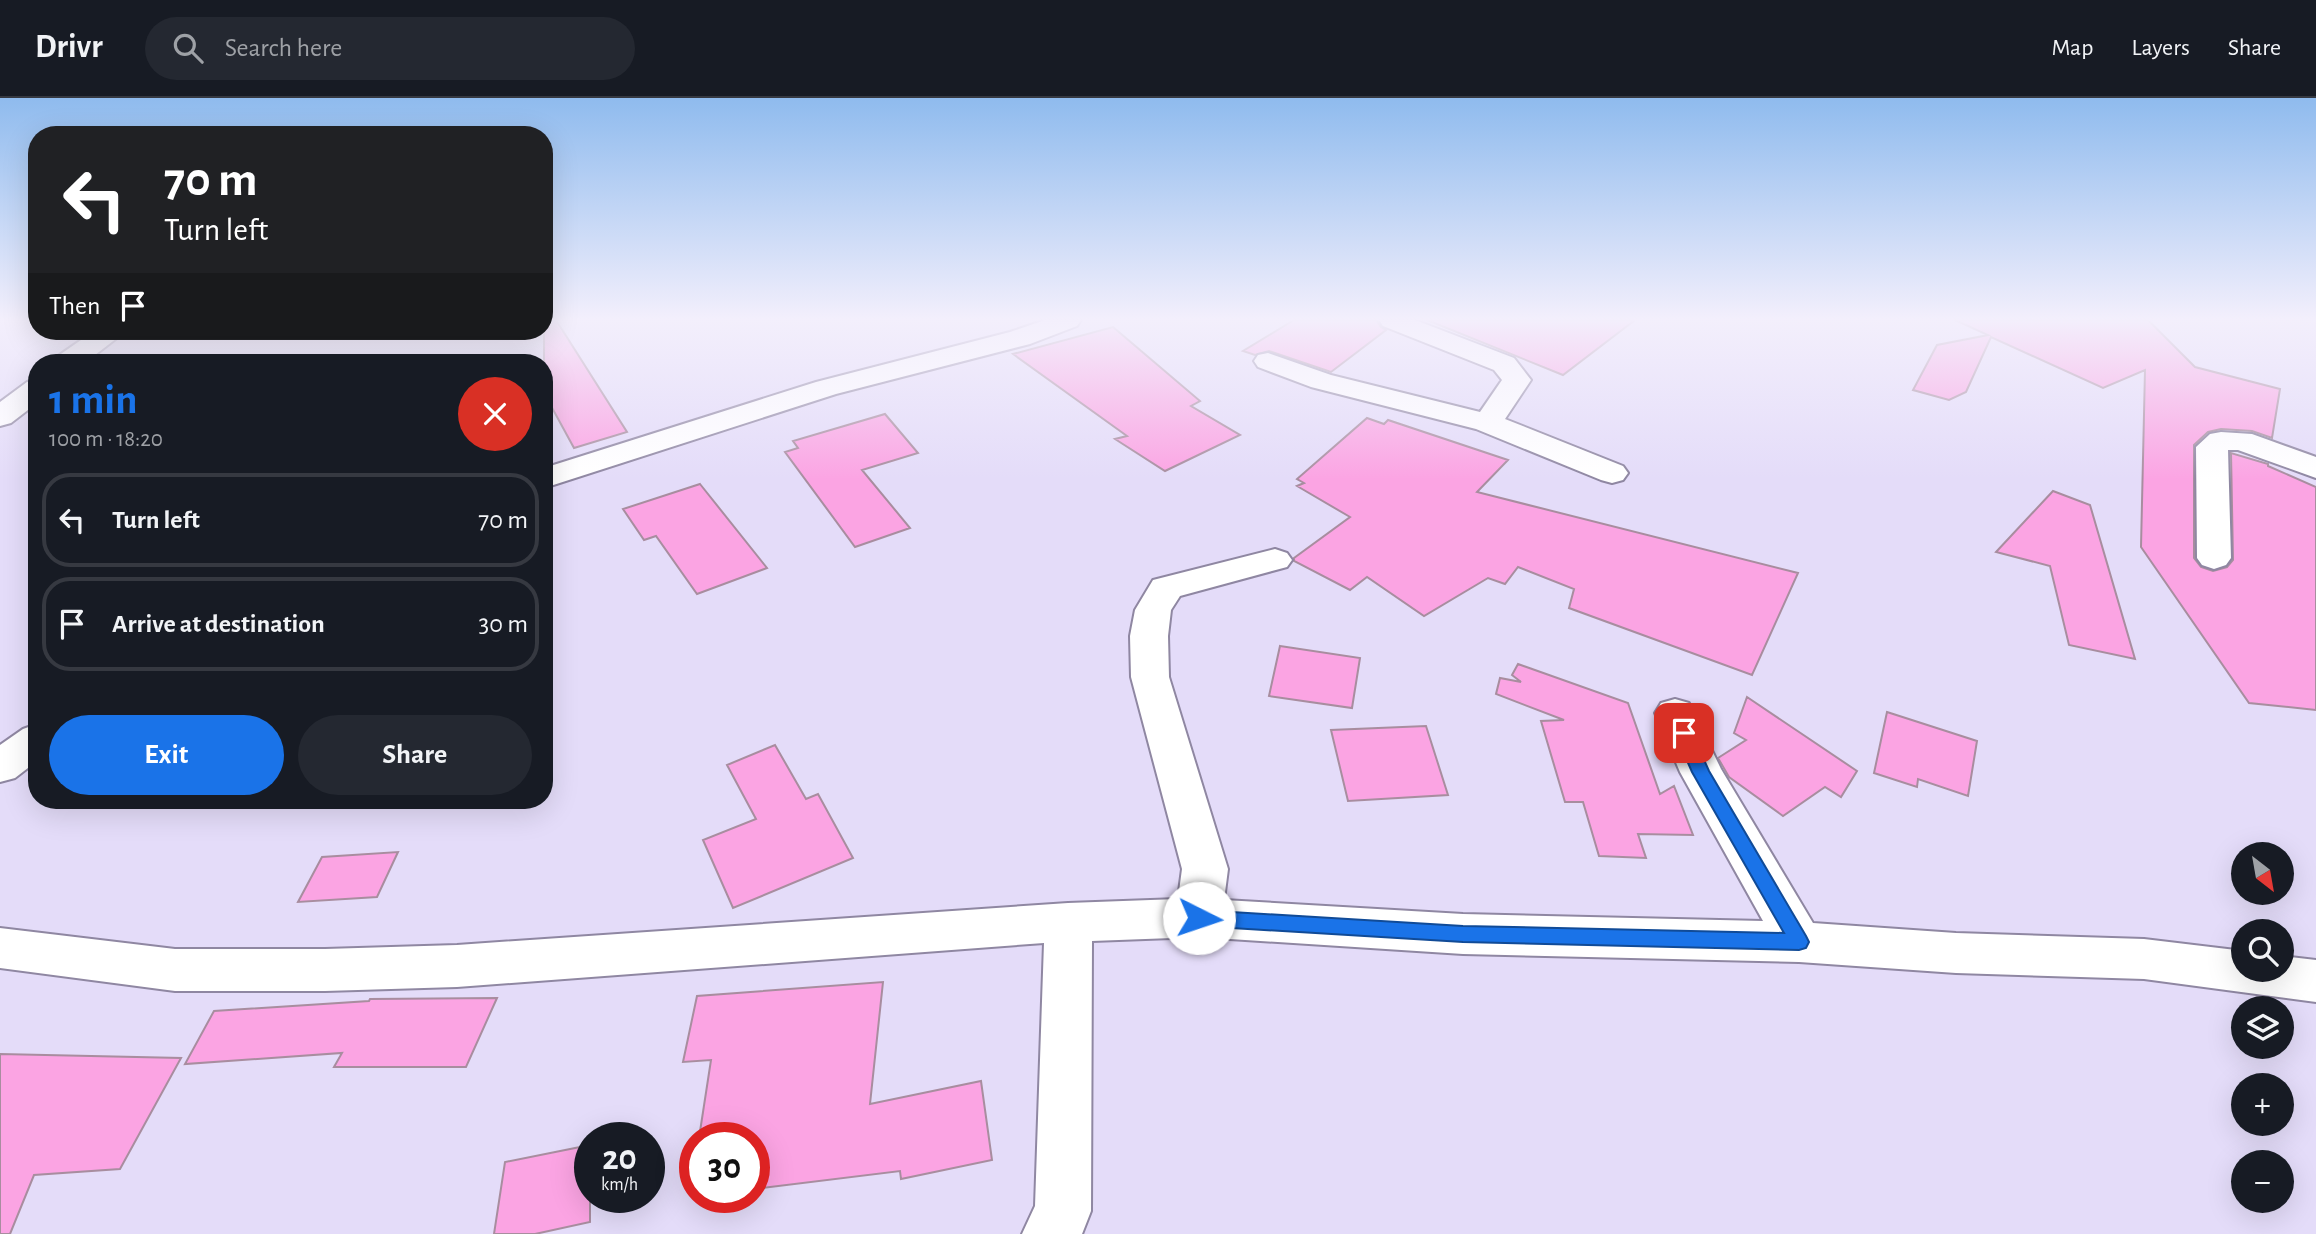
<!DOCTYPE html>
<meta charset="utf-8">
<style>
body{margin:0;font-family:"Alegreya Sans",sans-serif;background:#242831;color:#f1f3f6;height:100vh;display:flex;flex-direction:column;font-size:26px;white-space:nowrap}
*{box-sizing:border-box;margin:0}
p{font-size:23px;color:#9ea1a6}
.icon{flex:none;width:38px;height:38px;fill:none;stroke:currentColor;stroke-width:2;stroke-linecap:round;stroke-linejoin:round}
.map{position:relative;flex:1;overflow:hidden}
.drawer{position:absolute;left:28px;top:256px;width:525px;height:455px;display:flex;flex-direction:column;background:#171b24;border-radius:28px;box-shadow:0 7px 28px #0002}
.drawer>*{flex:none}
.hud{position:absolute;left:28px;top:28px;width:525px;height:214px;border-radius:28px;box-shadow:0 7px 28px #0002;background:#202124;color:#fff;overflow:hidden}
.needle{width:46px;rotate:149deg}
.fabs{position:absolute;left:2231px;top:744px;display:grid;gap:14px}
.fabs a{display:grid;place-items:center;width:63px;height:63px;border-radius:50%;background:#171b24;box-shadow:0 7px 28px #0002;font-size:35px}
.speed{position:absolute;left:574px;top:1024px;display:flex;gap:14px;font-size:35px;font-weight:700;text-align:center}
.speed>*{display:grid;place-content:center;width:91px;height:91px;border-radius:50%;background:#171b24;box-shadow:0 7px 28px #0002;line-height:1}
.speed small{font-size:18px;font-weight:400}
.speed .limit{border:10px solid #d22;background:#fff;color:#111}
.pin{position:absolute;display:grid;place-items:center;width:60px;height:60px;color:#fff;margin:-30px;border-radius:14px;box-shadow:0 4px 10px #0006}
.me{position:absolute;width:77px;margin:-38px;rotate:94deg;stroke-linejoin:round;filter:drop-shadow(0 0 5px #0008)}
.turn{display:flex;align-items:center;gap:24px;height:147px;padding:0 21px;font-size:32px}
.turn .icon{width:91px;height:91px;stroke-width:2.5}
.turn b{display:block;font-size:49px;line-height:60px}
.then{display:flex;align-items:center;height:66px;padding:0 21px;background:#0003;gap:14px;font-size:26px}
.round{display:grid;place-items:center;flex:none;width:74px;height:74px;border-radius:37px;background:#242831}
.overview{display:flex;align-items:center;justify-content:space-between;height:119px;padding:0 21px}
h1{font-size:42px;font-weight:600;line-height:52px;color:#1a73e8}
.button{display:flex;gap:14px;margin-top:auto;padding:14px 21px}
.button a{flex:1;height:80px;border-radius:42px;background:#1a73e8;color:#fff;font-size:28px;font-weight:600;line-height:80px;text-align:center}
.button a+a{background:#242831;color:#f1f3f6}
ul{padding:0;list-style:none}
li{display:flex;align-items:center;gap:21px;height:94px;margin:0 14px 10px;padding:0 7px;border:4px solid #363941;border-radius:28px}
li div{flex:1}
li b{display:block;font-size:26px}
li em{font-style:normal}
header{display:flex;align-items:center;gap:42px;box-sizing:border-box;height:98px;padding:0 35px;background:#171b24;border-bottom:2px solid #363941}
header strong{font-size:33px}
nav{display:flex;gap:38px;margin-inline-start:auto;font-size:24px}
.search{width:490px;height:63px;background:#242831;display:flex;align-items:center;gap:18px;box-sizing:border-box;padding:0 24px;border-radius:38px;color:#9ea1a6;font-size:26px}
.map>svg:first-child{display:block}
</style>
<header>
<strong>Drivr</strong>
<div class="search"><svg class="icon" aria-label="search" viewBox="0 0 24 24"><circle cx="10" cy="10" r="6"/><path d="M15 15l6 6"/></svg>Search here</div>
<nav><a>Map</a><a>Layers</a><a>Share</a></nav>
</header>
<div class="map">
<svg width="2316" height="1136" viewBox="0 0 2316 1136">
<rect width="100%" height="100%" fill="#e4dcf9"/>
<path fill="#fba4e3" stroke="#a88d9f" stroke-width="2" d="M 544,222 L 556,222 L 627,334 L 574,350 L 544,295 Z
M 1294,222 L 1376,222 L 1381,229 L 1386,232 L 1331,274 L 1269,253 L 1255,257 L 1243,253 Z
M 1427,222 L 1635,222 L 1563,277 Z
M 1955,222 L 2148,222 L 2195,269 L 2280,291 L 2272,340 L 2252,333 L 2221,331 L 2208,334 L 2194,347 L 2194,460 L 2201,469 L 2213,473 L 2227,469 L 2233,462 L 2231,355 L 2268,366 L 2268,368 L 2316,389 L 2316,612 L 2249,605 L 2141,449 L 2145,272 L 2103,290 L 1991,239 L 1966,294 L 1949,302 L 1913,292 L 1937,247 L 1988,237 Z
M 1113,229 L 1200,303 L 1191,308 L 1240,337 L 1165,373 L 1115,341 L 1127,338 L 1013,256 Z
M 885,316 L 918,355 L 862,372 L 910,430 L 855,449 L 785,354 L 798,350 L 793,343 Z
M 1367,320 L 1384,326 L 1388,322 L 1508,362 L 1477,394 L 1798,475 L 1752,577 L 1569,510 L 1574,491 L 1518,469 L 1505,486 L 1488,480 L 1424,518 L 1367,479 L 1350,492 L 1294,463 L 1294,460 L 1350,419 L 1297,388 L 1304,385 L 1297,381 Z
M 700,386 L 767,470 L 697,496 L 656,438 L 644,442 L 623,411 Z
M 2053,393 L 2090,407 L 2135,561 L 2069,547 L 2050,468 L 1996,454 Z
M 1280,548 L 1360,560 L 1352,610 L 1269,598 Z
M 1518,566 L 1628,605 L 1660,696 L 1674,688 L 1693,737 L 1638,736 L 1646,760 L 1599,758 L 1583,704 L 1565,704 L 1541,623 L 1564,622 L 1496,596 L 1500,580 L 1521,584 L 1512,577 Z
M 1747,599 L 1857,673 L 1841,699 L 1825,689 L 1783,718 L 1729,679 L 1718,660 L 1746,642 L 1734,635 Z
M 1887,614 L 1977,643 L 1968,698 L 1918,681 L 1917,689 L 1874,675 Z
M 1426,628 L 1448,697 L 1348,703 L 1331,632 Z
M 775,647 L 806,701 L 818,696 L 853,760 L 733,810 L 703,742 L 756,721 L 727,667 Z
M 398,754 L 377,799 L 298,804 L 322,759 Z
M 883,884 L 870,1006 L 981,983 L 992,1062 L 901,1081 L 900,1073 L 754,1091 L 754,1040 L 699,1040 L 711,962 L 683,964 L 697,898 Z
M 497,900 L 466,969 L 334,969 L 342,955 L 185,966 L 214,913 L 369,903 L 370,901 Z
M 0,956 L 181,960 L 120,1071 L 34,1077 L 10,1136 L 0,1136 Z
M 590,1047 L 590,1124 L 535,1136 L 494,1136 L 505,1064 Z"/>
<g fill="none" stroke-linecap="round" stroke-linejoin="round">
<defs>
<path id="minor" d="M 1045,222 L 1081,222 L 1077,228 L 1030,246 L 836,296 L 544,390 L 544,370 L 816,284 L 1010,234 Z
M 1379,222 L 1415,222 L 1514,260 L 1531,282 L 1505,321 L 1623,368 L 1628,375 L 1623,382 L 1612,385 L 1601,382 L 1476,331 L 1311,289 L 1258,269 L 1254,263 L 1258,257 L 1268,255 L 1331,277 L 1480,314 L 1502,282 L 1494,272 L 1383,228 Z
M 94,233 L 126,233 L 86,264 L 54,264 L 58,258 Z
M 37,281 L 37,305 L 11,325 L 0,328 L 0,304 L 27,284 Z
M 2221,334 L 2252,336 L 2316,359 L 2316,380 L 2238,352 L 2228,352 L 2231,460 L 2226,467 L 2214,471 L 2202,467 L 2197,460 L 2196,349 L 2210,336 Z
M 1275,451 L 1287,455 L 1292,462 L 1287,469 L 1180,498 L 1171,512 L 1168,538 L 1169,579 L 1228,771 L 1224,802 L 1463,816 L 1763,823 L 1680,674 L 1655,615 L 1661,605 L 1675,601 L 1689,605 L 1721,671 L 1813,825 L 1956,835 L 2144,841 L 2244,853 L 2244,872 L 2282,872 L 2282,858 L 2316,862 L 2316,904 L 2144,881 L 1956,875 L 1799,864 L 1463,856 L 1199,839 L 1092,843 L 1091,1113 L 1082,1136 L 1022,1136 L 1035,1108 L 1044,845 L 457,889 L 325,893 L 175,893 L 0,870 L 0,830 L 175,851 L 325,851 L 457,847 L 1068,805 L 1178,801 L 1182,771 L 1131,579 L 1130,538 L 1135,512 L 1153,482 Z
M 37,626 L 37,663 L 15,680 L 0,684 L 0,647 L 23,631 Z"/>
</defs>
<use href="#minor" stroke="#8f87a2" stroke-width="4"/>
<use href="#minor" fill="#fff" fill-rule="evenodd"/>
</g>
<linearGradient id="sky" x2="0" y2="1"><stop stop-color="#8fbbee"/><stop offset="0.58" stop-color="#f3effc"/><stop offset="1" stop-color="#f3effc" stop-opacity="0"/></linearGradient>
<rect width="2316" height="381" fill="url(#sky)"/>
<path fill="#1a73e8" stroke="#114b97" stroke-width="2" d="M 1684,629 L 1692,635 L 1709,673 L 1806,838 L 1809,844 L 1806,850 L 1799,852 L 1463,844 L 1199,828 L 1192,826 L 1189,820 L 1192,815 L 1199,812 L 1463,828 L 1784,835 L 1692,674 L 1675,635 Z"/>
</svg>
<div class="fabs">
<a><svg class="needle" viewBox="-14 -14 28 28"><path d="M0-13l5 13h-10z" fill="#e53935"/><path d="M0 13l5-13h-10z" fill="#9ea1a6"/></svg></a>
<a><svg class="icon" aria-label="search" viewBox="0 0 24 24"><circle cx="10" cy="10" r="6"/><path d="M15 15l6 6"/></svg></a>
<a><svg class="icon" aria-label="layers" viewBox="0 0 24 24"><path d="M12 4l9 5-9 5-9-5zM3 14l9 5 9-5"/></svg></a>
<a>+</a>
<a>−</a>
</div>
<div class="speed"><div>20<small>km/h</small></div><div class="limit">30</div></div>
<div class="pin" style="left:1684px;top:635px;background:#d93025"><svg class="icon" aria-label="arrive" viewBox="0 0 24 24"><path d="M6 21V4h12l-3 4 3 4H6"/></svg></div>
<svg class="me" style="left:1199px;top:820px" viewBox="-20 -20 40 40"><circle r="19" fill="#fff"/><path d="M0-13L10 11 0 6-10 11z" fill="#1a73e8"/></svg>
<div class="hud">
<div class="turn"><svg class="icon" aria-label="left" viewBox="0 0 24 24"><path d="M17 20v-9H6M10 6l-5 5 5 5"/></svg><div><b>70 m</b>Turn left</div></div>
<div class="then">Then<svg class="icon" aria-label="arrive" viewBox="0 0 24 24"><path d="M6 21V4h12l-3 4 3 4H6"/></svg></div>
</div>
<section class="drawer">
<div class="overview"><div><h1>1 min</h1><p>100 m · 18:20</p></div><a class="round" style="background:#d93025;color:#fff"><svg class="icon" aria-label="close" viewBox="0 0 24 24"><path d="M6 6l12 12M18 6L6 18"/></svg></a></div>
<ul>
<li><svg class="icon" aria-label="left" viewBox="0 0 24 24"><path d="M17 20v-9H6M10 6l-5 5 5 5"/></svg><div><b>Turn left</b></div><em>70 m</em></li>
<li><svg class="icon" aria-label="arrive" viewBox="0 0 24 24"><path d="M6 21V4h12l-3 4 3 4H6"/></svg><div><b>Arrive at destination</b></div><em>30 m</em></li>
</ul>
<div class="button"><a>Exit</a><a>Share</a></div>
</section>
</div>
